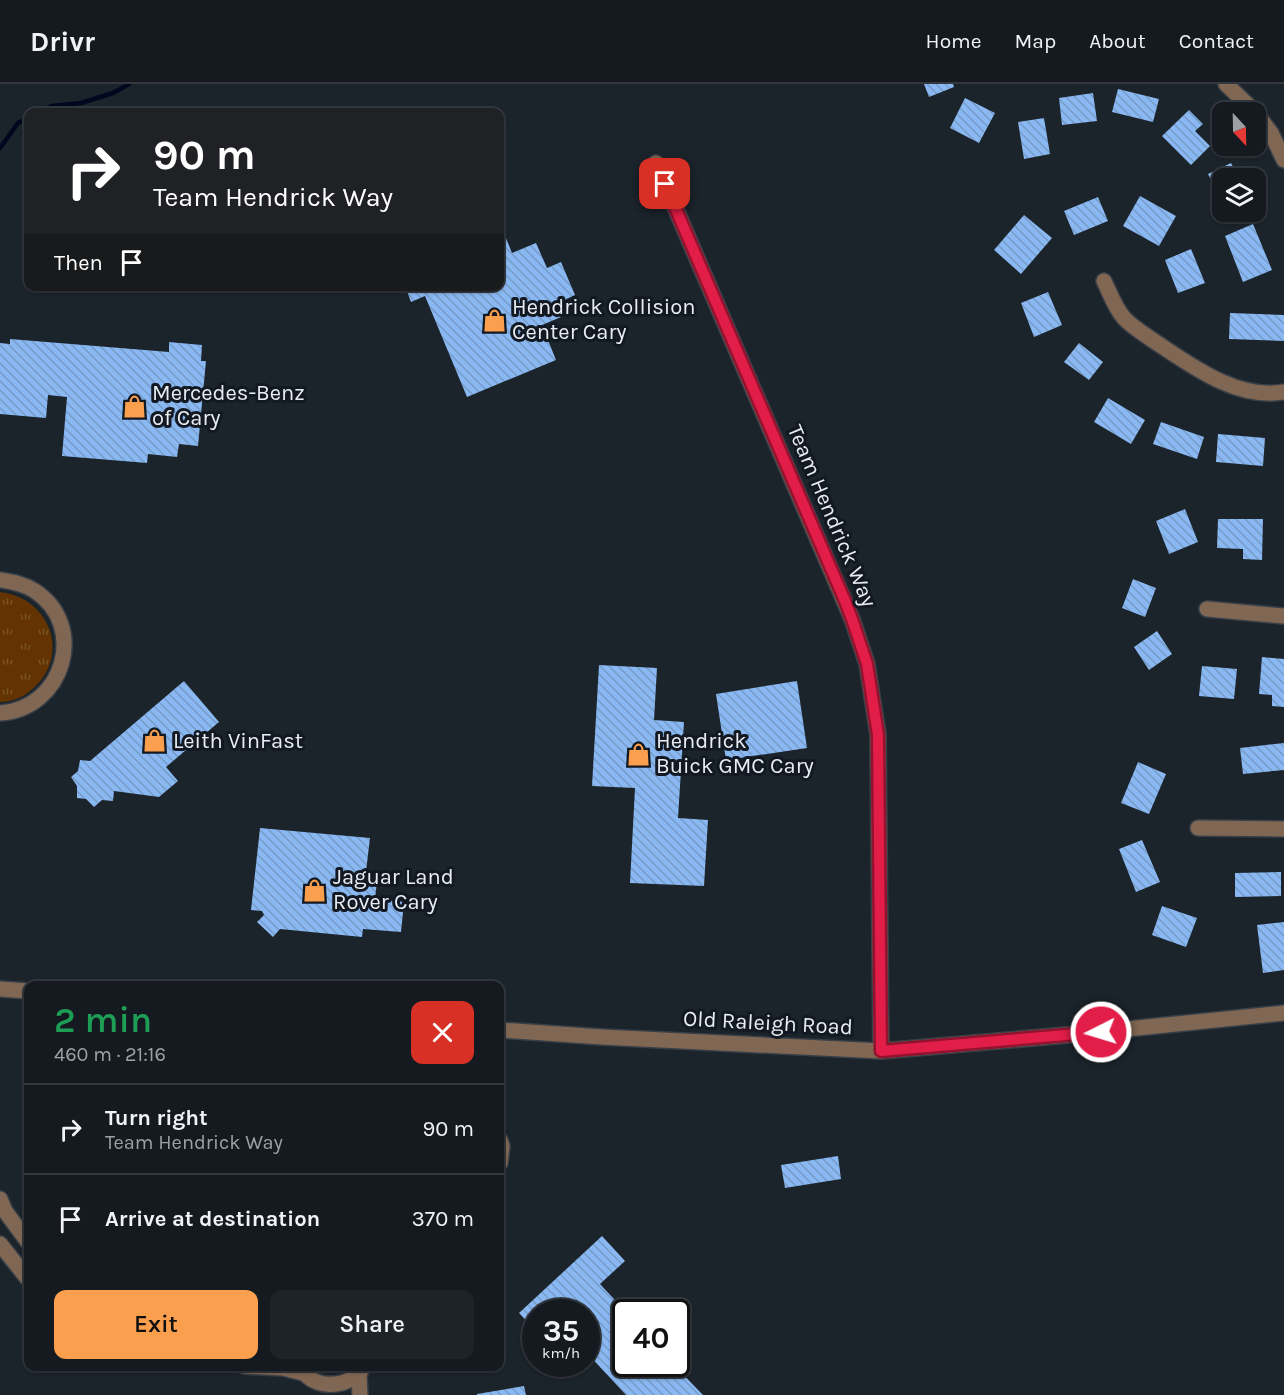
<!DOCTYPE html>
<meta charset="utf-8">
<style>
body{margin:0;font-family:Karla,sans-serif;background:#1d2329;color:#f1f3f6;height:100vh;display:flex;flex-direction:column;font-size:22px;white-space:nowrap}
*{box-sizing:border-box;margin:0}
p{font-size:20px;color:#9da1a5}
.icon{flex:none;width:33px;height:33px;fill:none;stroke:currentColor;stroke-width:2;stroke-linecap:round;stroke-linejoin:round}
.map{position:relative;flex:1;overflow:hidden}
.details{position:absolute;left:24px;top:897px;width:480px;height:390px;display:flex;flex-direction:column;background:#141a20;border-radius:12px;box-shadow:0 2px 4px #0004,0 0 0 2px #33383e}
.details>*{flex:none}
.hud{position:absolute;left:24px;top:24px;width:480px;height:183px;border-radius:12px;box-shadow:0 2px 4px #0004,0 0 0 2px #33383e;background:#202124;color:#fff;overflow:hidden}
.needle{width:39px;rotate:158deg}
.controls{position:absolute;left:1212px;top:18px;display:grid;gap:12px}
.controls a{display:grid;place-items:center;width:54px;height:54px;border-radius:12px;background:#141a20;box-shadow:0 2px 4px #0004,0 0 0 2px #33383e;font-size:30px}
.speed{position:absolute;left:522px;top:1215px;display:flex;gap:12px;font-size:30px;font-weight:700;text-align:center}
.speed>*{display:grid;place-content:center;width:78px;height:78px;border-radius:50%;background:#141a20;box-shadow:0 2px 4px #0004,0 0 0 2px #33383e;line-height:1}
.speed small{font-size:15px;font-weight:400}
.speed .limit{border:3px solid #111;border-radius:9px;background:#fff;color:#111}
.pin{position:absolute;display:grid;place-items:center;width:51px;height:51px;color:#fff;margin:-26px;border-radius:12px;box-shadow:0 3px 9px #0006}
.me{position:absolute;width:66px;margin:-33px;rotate:265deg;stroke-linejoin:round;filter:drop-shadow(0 0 4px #0008)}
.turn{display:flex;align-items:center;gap:21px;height:126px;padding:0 30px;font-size:27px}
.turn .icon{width:78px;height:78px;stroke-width:2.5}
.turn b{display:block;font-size:42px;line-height:51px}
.then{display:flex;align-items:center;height:57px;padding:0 30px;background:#0003;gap:12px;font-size:22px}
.round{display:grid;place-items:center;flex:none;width:63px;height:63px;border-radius:12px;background:#1d2329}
.overview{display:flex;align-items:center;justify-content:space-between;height:102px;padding:0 30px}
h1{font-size:36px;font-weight:600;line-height:45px;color:#1e9e55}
.button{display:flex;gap:12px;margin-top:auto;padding:12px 30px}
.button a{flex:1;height:69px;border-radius:12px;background:#fa9f4e;color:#111;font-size:24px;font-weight:600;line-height:69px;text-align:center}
.button a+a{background:#1d2329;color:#f1f3f6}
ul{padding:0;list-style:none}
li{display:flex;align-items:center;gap:18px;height:90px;padding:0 30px;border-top:2px solid #33383e}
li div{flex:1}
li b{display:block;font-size:22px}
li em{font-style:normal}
header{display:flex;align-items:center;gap:36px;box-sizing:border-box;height:84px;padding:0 30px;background:#141a20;border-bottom:2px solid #33383e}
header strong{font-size:28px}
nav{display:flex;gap:33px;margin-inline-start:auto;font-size:21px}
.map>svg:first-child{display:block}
</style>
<header>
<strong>Drivr</strong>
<nav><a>Home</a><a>Map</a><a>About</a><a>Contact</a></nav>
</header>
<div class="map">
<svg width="1284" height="1311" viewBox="0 0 1284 1311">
<defs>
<pattern id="grass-tufts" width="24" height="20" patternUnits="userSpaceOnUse" patternTransform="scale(1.5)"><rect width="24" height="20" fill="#633401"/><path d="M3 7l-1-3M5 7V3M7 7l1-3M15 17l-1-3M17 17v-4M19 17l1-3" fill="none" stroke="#795226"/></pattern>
<pattern id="building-back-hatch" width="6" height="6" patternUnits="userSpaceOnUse" patternTransform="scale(1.5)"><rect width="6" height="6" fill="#89b8f2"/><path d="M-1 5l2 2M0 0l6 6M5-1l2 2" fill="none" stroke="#789cc8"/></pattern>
</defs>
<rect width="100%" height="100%" fill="#1b232b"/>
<path fill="url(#grass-tufts)" d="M 0,508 C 52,514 72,575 30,607 C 22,614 11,618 0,618 Z"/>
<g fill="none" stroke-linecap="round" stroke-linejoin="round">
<path stroke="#00071f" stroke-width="4.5" d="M 39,28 L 52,22 L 81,19 L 113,9 L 129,0
M 0,64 L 18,39 L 28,34"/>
</g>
<path fill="url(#building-back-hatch)" d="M 924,0 L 953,0 L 954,3 L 929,13 Z
M 1118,5 L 1159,15 L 1153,38 L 1112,28 Z
M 1093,9 L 1097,37 L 1062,41 L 1059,14 Z
M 965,14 L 995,29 L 979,59 L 950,44 Z
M 1189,26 L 1203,40 L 1195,47 L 1210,62 L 1191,81 L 1162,52 Z
M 1044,34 L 1050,70 L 1024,75 L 1018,38 Z
M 1231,79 L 1239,94 L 1222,94 L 1222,118 L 1208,90 Z
M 1140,112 L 1176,132 L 1159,162 L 1123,142 Z
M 1098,113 L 1108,137 L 1074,151 L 1064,127 Z
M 1024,131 L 1052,154 L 1021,190 L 994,166 Z
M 1253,140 L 1272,186 L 1243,198 L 1225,152 Z
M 504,149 L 512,169 L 536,159 L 547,184 L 561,178 L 575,211 L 560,218 L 566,231 L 542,241 L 556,276 L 467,313 L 425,212 L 411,218 L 405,202 L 500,202 L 500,151 Z
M 1191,165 L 1205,199 L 1178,209 L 1165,176 Z
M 1048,208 L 1062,241 L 1034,253 L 1021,219 Z
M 1230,229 L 1284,231 L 1284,257 L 1229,255 Z
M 10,255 L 169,268 L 169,258 L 202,261 L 201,277 L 206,277 L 198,362 L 179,360 L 177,373 L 148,370 L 147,379 L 62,372 L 67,313 L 48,311 L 46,334 L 0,330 L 0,259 L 10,260 Z
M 1079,259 L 1103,278 L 1089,296 L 1064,278 Z
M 1108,314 L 1145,336 L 1131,360 L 1094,338 Z
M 1161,338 L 1204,353 L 1197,375 L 1153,360 Z
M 1218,350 L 1265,354 L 1263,382 L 1216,378 Z
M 1185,425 L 1198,458 L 1169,470 L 1156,437 Z
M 1218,435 L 1263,435 L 1262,476 L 1243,475 L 1243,465 L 1217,464 Z
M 1133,495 L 1156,504 L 1145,533 L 1122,524 Z
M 1157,547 L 1172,570 L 1149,586 L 1134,563 Z
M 1262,573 L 1284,575 L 1284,623 L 1272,622 L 1272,611 L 1259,610 Z
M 599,581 L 657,584 L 654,636 L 684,638 L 678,734 L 708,736 L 704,802 L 630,799 L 635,704 L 592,702 Z
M 1202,582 L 1237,585 L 1234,615 L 1199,612 Z
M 184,597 L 219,638 L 166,683 L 178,697 L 159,713 L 114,707 L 113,717 L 102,716 L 94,723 L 86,715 L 77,714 L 77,702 L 71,693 L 78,687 L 80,676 L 90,677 Z
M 797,597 L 807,664 L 726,676 L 716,610 Z
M 1284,659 L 1284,686 L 1243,690 L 1240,664 Z
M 1138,678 L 1166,690 L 1149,730 L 1121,719 Z
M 260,744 L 370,754 L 365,796 L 377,797 L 375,815 L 404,818 L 401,848 L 363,845 L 362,853 L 280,845 L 273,853 L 257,838 L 264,831 L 262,827 L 251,826 Z
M 1142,756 L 1160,798 L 1136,808 L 1119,765 Z
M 1281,788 L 1281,812 L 1235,813 L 1235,789 Z
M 1162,822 L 1197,834 L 1186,863 L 1152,851 Z
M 1284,838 L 1284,886 L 1263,889 L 1257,841 Z
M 838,1072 L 841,1095 L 785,1104 L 781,1081 Z
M 602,1152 L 625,1177 L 600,1200 L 626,1228 L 626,1280 L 673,1280 L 703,1311 L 626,1311 L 586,1268 L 586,1228 L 536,1228 L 536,1247 L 519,1229 Z
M 524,1302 L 526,1311 L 477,1311 L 477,1310 Z"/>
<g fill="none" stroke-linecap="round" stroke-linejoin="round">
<defs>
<path id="minor" d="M 1226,0 L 1255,28
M 1256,29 L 1271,49 L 1284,76
M 656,79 L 852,535 L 867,580 L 878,651 L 881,967
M 1104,197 C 1110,209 1115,224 1124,234 C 1133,244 1146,251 1157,259 C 1193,283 1238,316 1284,308
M 0,496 C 13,498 24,500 35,507 C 88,542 64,625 0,629
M 1207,525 L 1284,532
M 1198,744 L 1284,745
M 0,905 L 28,907
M 500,946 L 602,953 L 881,967 L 1078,950 L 1284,929
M 500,1056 L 502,1062 L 500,1079
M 0,1115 L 5,1127 L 28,1158
M 0,1160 L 28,1195
M 244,1282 L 283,1284 L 303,1289
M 300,1282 C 307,1298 325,1303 341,1299 C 347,1298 353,1294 359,1291 L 363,1282
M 359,1291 L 360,1311"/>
</defs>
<use href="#minor" stroke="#383f47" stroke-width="18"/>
<use href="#minor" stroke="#806753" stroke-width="15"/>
</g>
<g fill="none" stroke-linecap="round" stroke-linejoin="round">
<defs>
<path id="route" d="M 665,100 L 845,517 L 852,535 L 867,580 L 878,651 L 881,967 L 1101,948"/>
</defs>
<use href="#route" stroke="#92132f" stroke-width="15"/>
<use href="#route" stroke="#e11d48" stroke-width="10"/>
</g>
<defs>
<symbol id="shop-bare" viewBox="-9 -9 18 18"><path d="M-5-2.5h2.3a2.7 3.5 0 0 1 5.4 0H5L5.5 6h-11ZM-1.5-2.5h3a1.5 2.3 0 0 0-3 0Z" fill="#fa9f4e" stroke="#121922" stroke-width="2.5" paint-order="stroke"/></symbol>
</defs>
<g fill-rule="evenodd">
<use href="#shop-bare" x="478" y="220" width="33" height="33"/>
<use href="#shop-bare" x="118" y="306" width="33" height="33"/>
<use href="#shop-bare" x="138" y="640" width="33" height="33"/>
<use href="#shop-bare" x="622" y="654" width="33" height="33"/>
<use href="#shop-bare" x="298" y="790" width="33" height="33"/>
</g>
<g text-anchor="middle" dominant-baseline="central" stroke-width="6" stroke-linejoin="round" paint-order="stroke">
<g font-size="22" fill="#e8edf3" stroke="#121922" text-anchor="start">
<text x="512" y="223">Hendrick Collision<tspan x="512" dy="25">Center Cary</tspan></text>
<text x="152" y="309">Mercedes-Benz<tspan x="152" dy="25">of Cary</tspan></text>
<text x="173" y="657">Leith VinFast</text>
<text x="656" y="657">Hendrick<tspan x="656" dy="25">Buick GMC Cary</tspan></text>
<text x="333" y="793">Jaguar Land<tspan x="333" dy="25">Rover Cary</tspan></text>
</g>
<g font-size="22" fill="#e8edf3" stroke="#121922">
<text transform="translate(832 432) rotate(67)">Team Hendrick Way</text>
<text transform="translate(768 939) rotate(3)">Old Raleigh Road</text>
</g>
</g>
</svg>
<div class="controls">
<a><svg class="needle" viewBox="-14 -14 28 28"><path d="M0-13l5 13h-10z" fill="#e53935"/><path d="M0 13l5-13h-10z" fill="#9da1a5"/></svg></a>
<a><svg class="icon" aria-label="layers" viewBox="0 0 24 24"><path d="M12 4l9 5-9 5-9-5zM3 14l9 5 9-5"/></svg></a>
</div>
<div class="speed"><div>35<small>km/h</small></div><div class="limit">40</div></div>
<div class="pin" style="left:665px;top:100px;background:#d93025"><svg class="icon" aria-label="arrive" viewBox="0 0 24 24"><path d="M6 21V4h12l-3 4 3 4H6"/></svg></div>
<svg class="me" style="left:1101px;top:948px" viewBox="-20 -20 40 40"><circle r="17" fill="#e11d48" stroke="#fff" stroke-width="3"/><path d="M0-11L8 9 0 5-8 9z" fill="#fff"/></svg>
<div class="hud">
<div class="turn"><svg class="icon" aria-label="right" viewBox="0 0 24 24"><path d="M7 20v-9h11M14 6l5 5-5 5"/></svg><div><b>90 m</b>Team Hendrick Way</div></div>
<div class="then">Then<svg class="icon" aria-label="arrive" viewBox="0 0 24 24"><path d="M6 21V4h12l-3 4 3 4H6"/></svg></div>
</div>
<section class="details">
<div class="overview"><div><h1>2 min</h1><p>460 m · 21:16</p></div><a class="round" style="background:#d93025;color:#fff"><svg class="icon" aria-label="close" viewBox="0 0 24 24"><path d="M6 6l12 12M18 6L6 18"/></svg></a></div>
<ul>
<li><svg class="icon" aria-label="right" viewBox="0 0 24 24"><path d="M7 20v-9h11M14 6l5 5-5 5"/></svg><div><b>Turn right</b><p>Team Hendrick Way</p></div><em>90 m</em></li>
<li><svg class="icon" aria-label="arrive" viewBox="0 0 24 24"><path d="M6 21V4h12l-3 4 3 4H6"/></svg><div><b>Arrive at destination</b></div><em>370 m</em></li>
</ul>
<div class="button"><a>Exit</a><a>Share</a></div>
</section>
</div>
